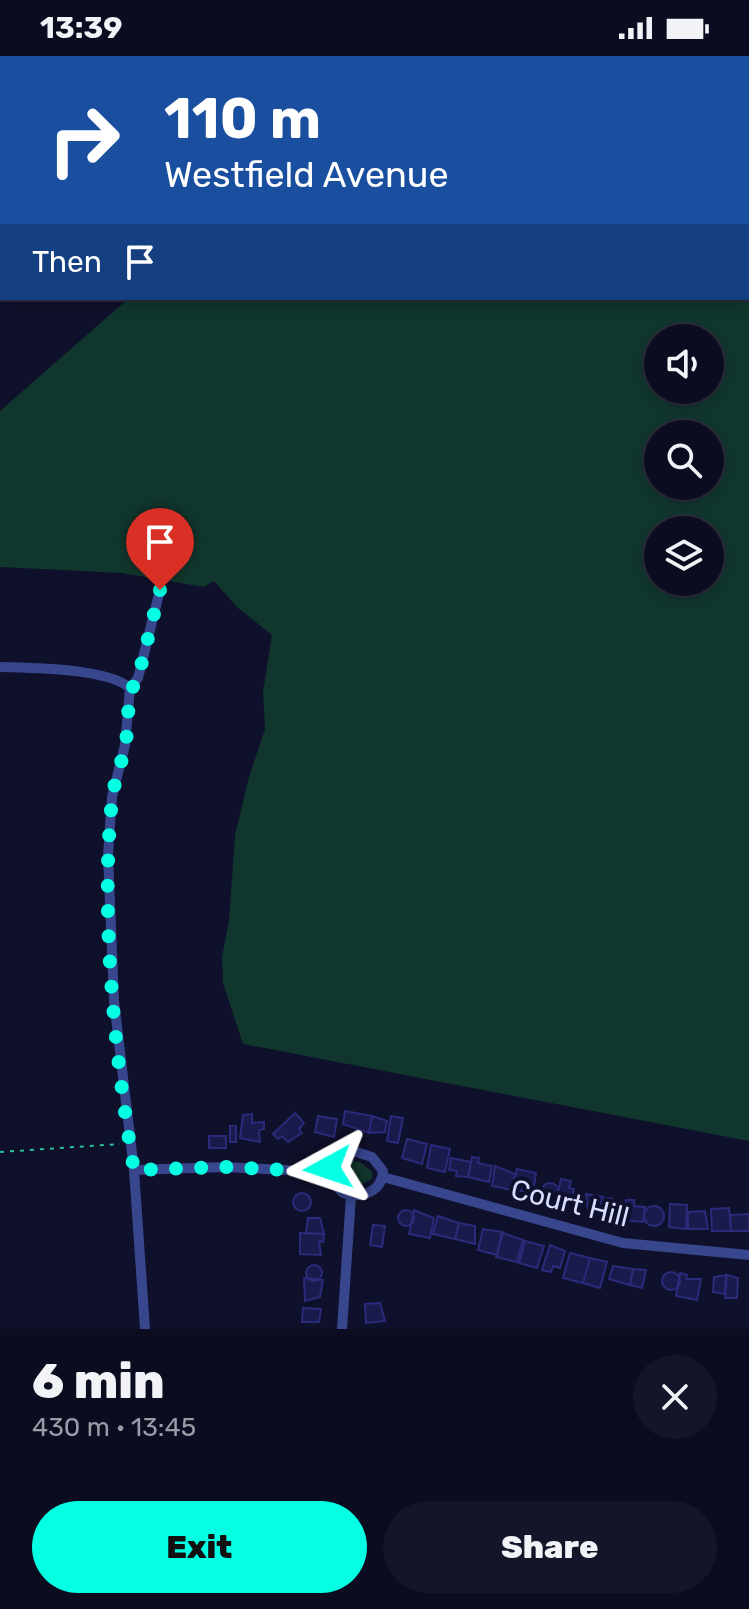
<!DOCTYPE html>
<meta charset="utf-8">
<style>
body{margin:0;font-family:Rubik,sans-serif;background:#141529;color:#f1f3f6;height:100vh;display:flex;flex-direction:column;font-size:30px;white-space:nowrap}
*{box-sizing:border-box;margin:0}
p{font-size:26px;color:#9a9ba5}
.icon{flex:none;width:44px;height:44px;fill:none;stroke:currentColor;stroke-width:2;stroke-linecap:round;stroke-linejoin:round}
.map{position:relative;height:1273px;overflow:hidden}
.side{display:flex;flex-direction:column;background:#0b0c20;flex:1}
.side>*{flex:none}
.guide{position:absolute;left:0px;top:0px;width:750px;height:244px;box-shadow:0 4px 12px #0003,0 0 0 2px #2b2c3e;background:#1a4fa0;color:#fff;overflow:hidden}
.tools{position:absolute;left:644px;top:268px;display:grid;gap:16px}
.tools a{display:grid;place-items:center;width:80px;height:80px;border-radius:50%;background:#0b0c20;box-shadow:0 4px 12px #0003,0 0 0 2px #2b2c3e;font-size:40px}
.pin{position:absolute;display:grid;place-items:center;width:68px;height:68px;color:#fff;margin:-82px -34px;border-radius:50% 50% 50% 0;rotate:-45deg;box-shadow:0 0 8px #0007}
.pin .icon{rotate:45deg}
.me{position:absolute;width:88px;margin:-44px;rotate:265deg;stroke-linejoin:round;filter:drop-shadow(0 0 6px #0008)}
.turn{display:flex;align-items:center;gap:28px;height:168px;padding:0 32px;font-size:36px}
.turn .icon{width:104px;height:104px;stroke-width:2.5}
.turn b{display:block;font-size:56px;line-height:68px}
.then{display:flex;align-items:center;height:76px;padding:0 32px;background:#0003;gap:16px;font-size:30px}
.round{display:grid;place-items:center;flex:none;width:84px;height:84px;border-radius:42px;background:#141529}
.overview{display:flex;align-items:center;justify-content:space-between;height:136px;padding:0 32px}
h1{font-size:48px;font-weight:800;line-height:60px}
.primary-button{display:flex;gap:16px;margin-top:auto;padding:16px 32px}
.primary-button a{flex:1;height:92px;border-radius:48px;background:#05ffe3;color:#111;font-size:32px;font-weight:800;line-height:92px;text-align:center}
.primary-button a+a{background:#141529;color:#f1f3f6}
.status{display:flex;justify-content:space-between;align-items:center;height:56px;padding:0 40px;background:#0b0c20;direction:ltr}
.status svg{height:22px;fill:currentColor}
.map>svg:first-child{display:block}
</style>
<div class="status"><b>13:39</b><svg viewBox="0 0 49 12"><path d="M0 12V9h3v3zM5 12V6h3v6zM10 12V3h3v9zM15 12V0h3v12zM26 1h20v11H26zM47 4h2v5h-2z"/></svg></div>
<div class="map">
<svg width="749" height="1273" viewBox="0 0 749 1273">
<rect width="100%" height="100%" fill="#0f102b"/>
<path fill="#11362d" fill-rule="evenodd" d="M 406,0 L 749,0 L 749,1085 L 243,988 L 223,927 L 222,901 L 229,865 L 235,779 L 249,721 L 265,673 L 263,636 L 272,579 L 238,552 L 214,525 L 204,531 L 121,517 L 0,511 L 0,355 L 129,242 L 748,242 L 748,2 L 404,2 ZM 658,282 L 710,282 L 710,334 L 658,334 ZM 658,378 L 710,378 L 710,430 L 658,430 ZM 658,474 L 710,474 L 710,526 L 658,526 Z
M 346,1105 L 360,1106 L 372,1116 L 372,1123 L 358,1130 L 345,1127 L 336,1115 Z"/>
<path fill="#1a1a4d" stroke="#2a2b7b" stroke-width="2" d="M 345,1055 L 372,1060 L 369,1077 L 343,1068 Z
M 295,1057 L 304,1067 L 299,1073 L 302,1077 L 288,1086 L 282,1080 L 278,1083 L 273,1078 Z
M 252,1058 L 252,1067 L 264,1066 L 264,1073 L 259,1074 L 260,1086 L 240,1082 L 243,1059 Z
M 318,1060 L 337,1063 L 334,1081 L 315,1076 Z
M 372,1060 L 387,1065 L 385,1076 L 369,1077 Z
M 391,1060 L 403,1062 L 398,1087 L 387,1085 Z
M 230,1070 L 236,1070 L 236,1086 L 230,1086 Z
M 209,1080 L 226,1080 L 226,1092 L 209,1092 Z
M 407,1083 L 427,1088 L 422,1108 L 402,1102 Z
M 431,1089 L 450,1093 L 445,1116 L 427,1112 Z
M 472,1101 L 479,1102 L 478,1107 L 492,1110 L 489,1126 L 468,1121 Z
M 451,1102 L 471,1106 L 468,1121 L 456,1120 L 457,1115 L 449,1114 Z
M 495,1110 L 515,1118 L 512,1134 L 492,1130 Z
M 517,1113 L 536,1117 L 533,1136 L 512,1134 Z
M 561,1123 L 571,1125 L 569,1132 L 574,1133 L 572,1147 L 556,1146 Z
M541 1136a9 9 0 1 1 18 0a9 9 0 1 1-18 0Z
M293 1146a9 9 0 1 1 18 0a9 9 0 1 1-18 0Z
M 586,1138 L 603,1141 L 598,1158 L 588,1156 Z
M599 1151a9 9 0 1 1 18 0a9 9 0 1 1-18 0Z
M 626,1144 L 634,1144 L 634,1150 L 645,1151 L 643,1166 L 622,1164 Z
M 670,1148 L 687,1149 L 686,1173 L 669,1171 Z
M644 1160a10 10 0 1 1 20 0a10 10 0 1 1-20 0Z
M 729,1152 L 731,1175 L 712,1175 L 711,1153 Z
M398 1162a8 8 0 1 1 16 0a8 8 0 1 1-16 0Z
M 414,1154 L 434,1162 L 430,1182 L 409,1178 Z
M 705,1155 L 708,1173 L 688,1173 L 688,1156 Z
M 749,1158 L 749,1175 L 731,1175 L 730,1159 Z
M 438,1160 L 459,1167 L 455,1183 L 433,1178 Z
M 308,1162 L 320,1162 L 324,1178 L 306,1177 Z
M 459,1167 L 475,1170 L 475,1188 L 455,1183 Z
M 373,1169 L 385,1170 L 382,1191 L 370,1189 Z
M 483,1173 L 502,1176 L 497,1199 L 478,1194 Z
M 300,1177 L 324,1178 L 323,1186 L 319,1185 L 321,1199 L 300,1198 Z
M 503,1177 L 523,1184 L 517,1206 L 496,1201 Z
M 525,1185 L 544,1190 L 537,1212 L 519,1207 Z
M 550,1189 L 565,1195 L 560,1212 L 553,1210 L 551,1216 L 542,1214 Z
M 570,1197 L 590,1202 L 583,1227 L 563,1222 Z
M 590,1202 L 607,1206 L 600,1232 L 583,1227 Z
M306 1217a8 8 0 1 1 16 0a8 8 0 1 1-16 0Z
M 613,1210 L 633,1213 L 630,1229 L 609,1223 Z
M 633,1213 L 646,1214 L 642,1232 L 630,1229 Z
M662 1225a9 9 0 1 1 18 0a9 9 0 1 1-18 0Z
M 680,1217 L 687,1219 L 686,1223 L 701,1223 L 697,1244 L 676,1240 Z
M 726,1219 L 725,1238 L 713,1236 L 714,1221 Z
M 727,1219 L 738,1222 L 737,1242 L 725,1242 Z
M 304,1222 L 323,1224 L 320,1241 L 305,1245 Z
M 380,1247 L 385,1265 L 366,1267 L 365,1248 Z
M 303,1252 L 321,1253 L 319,1266 L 302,1266 Z"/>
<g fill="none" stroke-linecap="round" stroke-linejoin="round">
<path stroke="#28c49a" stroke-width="2" stroke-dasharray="4 6" stroke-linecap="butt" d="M 0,1096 L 120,1088"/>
<path stroke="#37468d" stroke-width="10" d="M 284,2 L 286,0
M 0,180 L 2,183
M 0,225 L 2,223
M 0,611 C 32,612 107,612 130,632
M 350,1094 L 372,1101 L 383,1115 C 382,1136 361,1143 343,1137 L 329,1122 L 331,1104 Z
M 134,1114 L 225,1111 L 328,1116
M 383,1121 L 623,1187 L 749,1199
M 145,1273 L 134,1114 L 114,945 L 108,799 L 112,741 L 125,689 L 130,632 L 138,622 L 160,534
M 342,1273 L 351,1140"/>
</g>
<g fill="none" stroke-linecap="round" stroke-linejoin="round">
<path stroke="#05ffe3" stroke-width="14" stroke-dasharray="0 25.2" d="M 160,534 L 138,622 C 126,637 129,665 126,685 C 123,705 114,724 112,744 C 100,857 115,1002 134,1114 L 225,1111 L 328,1116 L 328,1112"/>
</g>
<g text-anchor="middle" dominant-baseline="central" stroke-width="8" stroke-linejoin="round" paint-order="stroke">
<g font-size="28" fill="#d9ddff" stroke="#0f102b">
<text transform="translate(570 1147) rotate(14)">Court Hill</text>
</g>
</g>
</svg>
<div class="tools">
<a><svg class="icon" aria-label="sound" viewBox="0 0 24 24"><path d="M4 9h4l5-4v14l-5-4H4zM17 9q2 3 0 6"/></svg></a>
<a><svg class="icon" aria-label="search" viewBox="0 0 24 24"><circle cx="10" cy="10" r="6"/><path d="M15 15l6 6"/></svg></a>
<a><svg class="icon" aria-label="layers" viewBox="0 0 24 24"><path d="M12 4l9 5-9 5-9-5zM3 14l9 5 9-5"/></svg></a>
</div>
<div class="pin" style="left:160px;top:534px;background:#d93025"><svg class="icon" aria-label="arrive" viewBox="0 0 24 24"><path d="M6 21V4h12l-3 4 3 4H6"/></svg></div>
<svg class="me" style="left:328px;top:1112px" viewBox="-20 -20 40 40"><path d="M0-17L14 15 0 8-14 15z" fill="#05ffe3" stroke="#fff" stroke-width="4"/></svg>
<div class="guide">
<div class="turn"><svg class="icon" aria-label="right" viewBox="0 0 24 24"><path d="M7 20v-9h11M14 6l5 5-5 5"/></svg><div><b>110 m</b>Westfield Avenue</div></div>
<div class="then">Then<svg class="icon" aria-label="arrive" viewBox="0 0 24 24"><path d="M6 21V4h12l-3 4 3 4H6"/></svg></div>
</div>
</div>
<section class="side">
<div class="overview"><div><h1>6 min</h1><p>430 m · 13:45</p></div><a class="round"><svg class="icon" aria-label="close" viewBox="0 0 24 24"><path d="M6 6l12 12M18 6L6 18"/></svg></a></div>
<div class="primary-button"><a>Exit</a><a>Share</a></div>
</section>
